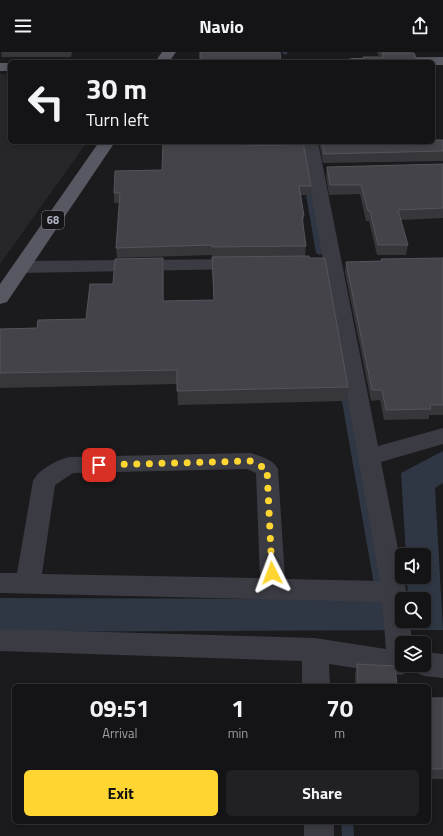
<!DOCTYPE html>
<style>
body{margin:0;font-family:"Titillium Web",sans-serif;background:#212123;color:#f1f3f6;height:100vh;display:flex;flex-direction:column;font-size:15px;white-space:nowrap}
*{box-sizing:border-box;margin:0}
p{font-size:13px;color:#9d9ea1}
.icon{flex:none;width:22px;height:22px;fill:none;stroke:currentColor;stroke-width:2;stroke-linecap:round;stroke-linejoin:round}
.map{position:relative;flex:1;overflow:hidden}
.drawer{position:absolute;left:12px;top:632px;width:419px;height:140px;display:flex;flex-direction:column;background:#141416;border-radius:6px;box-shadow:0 2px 6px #0003,0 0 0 1px #333335}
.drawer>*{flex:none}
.banner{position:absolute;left:8px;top:8px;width:427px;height:84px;border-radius:6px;box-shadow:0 2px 6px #0003,0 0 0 1px #333335;background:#141416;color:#f1f3f6;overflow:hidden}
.buttons{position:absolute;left:395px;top:496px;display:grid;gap:8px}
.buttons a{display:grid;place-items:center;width:36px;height:36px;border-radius:6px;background:#141416;box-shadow:0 2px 6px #0003,0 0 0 1px #333335;font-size:20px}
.pin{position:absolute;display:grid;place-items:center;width:34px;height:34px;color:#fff;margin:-17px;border-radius:8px;box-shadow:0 2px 6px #0006}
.me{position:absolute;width:44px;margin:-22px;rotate:357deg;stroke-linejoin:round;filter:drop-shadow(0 0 3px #0008)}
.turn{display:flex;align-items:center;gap:14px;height:84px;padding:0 12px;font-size:18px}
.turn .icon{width:52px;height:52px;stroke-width:2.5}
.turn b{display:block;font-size:28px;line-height:34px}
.eta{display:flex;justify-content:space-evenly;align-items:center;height:68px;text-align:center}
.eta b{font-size:24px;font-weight:700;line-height:28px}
.primary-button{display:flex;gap:8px;margin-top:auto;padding:8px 12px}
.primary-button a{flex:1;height:46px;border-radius:6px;background:#ffd631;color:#111;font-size:16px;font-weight:700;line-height:46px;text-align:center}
.primary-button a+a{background:#212123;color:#f1f3f6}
header{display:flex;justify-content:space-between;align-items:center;height:52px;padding:0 12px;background:#141416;font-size:18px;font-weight:700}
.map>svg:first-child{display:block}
</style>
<header><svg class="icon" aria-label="menu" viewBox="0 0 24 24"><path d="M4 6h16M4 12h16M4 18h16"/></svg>Navio<svg class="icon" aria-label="share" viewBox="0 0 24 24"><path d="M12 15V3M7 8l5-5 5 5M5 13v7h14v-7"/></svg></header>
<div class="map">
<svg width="443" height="784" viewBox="0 0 443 784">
<rect width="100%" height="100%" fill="#1b1a1d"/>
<path fill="#27262a" d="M 0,22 L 10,22 L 10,90 L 87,90 L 0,212 Z"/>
<path fill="#2e3743" d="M 443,399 L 443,431 L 435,436 L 443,578 L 0,580 L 0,546 L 402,547 L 402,569 L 424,569 L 424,547 L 408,547 L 407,525 L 424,525 L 424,503 L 406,503 L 401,421 Z"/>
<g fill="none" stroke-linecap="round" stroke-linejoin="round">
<path fill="#2e3743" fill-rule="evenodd" d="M 281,0 L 287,0 L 288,1 L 285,3 Z
M 307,129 L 310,131 L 324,201 L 320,203 L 316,201 L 304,131 Z
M 344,335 L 348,338 L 383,527 L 382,530 L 378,531 L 374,530 L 373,527 L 340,338 Z
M 341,770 L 353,770 L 354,784 L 342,784 Z"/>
<path fill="#3b3b43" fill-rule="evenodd" d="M 302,90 L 318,90 L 378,394 L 443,376 L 443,392 L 381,410 L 402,517 L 402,525 L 404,525 L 407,547 L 402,547 L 402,569 L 410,569 L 412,591 L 402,591 L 402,613 L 424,613 L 424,600 L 443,602 L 443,626 L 424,624 L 415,620 L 413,617 L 411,619 L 401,623 L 329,612 L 330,634 L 302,634 L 302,609 L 0,599 L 0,577 L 315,586 L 386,597 L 382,550 L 0,541 L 0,521 L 17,521 L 33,429 C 39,417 57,408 69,405 L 250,401 C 260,404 273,407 278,417 L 285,527 L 380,529 ZM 247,417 L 256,421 L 260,526 L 42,522 L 55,433 L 73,421 Z
M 242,207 L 248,208 L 251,212 L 248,216 L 242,217 L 21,221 L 15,219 L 12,215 L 15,211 L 21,209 Z
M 304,770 L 334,770 L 334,784 L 304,784 Z"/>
<path fill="#575862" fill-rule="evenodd" d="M 162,0 L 176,0 L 169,10 L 155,10 Z
M 443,5 L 443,13 L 433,13 L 433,10 L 346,10 L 348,7 L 353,6 Z
M 0,11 L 10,11 L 10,19 L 0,19 Z
M 99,90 L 115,90 L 7,250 L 0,252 L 0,232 Z"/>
</g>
<path fill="#37363b" d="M 1,0 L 72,0 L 71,5 L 2,5 Z
M 377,0 L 411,0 L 410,1 L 418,10 L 362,10 L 363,5 L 382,5 L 382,4 L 379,4 Z
M 443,88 L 443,109 L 323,111 L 319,90 L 433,90 Z
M 285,90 L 303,90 L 311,134 L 310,143 L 301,143 L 304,164 L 303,174 L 306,194 L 305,204 L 348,335 L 346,349 L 178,353 L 177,332 L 0,336 L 0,277 L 37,276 L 86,267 L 113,232 L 163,206 L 164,220 L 164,249 L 214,248 L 212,205 L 300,204 L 212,205 L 212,203 L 117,206 L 116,196 L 119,151 L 114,151 L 114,141 L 162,118 L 236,94 L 285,93 Z
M 443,112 L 443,166 L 400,168 L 408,193 L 406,203 L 377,203 L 369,169 L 366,169 L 360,142 L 329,143 L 326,124 L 327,115 Z
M 443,206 L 443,363 L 429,363 L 429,367 L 384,368 L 380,348 L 371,349 L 345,220 L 346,210 L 381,209 L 381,207 Z
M 357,612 L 397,634 L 355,634 L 355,623 Z
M 429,646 L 443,646 L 443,727 L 429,727 Z"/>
<path fill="#262529" d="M 163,206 L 164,220 L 164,263 L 163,249 Z"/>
<path fill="#434349" stroke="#54545b" d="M 200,0 L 280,0 L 281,10 L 200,10 Z
M 382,1 L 414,1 L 418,10 L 364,10 L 363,5 L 384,5 Z
M 433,88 L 443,88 L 443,99 L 324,102 L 322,90 L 433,90 Z
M 163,90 L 236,90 L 236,94 L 287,93 L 287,90 L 303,90 L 311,134 L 299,134 L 304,164 L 302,165 L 306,194 L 212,195 L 212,193 L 116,196 L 120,141 L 114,141 L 115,119 L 162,118 Z
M 443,112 L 443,156 L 398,158 L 408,193 L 378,193 L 370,159 L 368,159 L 361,133 L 330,133 L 327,115 Z
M 309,204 L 309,206 L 325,206 L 348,335 L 177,339 L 177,318 L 0,321 L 0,277 L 37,276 L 38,268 L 86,267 L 90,232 L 113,232 L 115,207 L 163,206 L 163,249 L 214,248 L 212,205 Z
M 443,206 L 443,353 L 430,353 L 431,357 L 386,358 L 382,338 L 372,338 L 346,210 L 382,209 L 381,207 Z
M 357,612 L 395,614 L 397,634 L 358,634 Z
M 429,646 L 443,646 L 443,717 L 429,717 Z"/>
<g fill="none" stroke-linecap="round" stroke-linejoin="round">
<path stroke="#ffd631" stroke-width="7" stroke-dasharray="0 12.6" d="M 99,413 L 250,409 L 267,417 L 272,521"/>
</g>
<g text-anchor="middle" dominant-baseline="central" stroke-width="4" stroke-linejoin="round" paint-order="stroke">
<rect fill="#161518" stroke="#7f818c" stroke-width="1" x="42" y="159" width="22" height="18" rx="3"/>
<g font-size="11" font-weight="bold" fill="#acafbe">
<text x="53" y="168">68</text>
</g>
</g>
</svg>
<div class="buttons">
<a><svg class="icon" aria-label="sound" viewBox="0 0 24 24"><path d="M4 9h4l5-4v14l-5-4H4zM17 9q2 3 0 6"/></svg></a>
<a><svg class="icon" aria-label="search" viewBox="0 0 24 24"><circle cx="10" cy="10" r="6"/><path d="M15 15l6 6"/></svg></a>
<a><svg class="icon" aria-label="layers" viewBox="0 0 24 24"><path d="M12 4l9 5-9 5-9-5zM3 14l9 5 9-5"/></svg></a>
</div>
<div class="pin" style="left:99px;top:413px;background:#d93025"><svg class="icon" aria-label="arrive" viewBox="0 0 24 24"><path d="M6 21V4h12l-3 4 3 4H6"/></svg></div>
<svg class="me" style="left:272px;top:521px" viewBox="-20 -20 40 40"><path d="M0-17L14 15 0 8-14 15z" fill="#ffd631" stroke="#fff" stroke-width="4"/></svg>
<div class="banner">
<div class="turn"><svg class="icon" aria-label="left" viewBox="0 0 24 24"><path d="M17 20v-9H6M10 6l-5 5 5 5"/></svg><div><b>30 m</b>Turn left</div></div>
</div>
<section class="drawer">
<div class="eta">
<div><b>09:51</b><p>Arrival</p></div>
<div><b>1</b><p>min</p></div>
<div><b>70</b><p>m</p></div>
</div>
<div class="primary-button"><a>Exit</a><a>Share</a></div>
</section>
</div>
